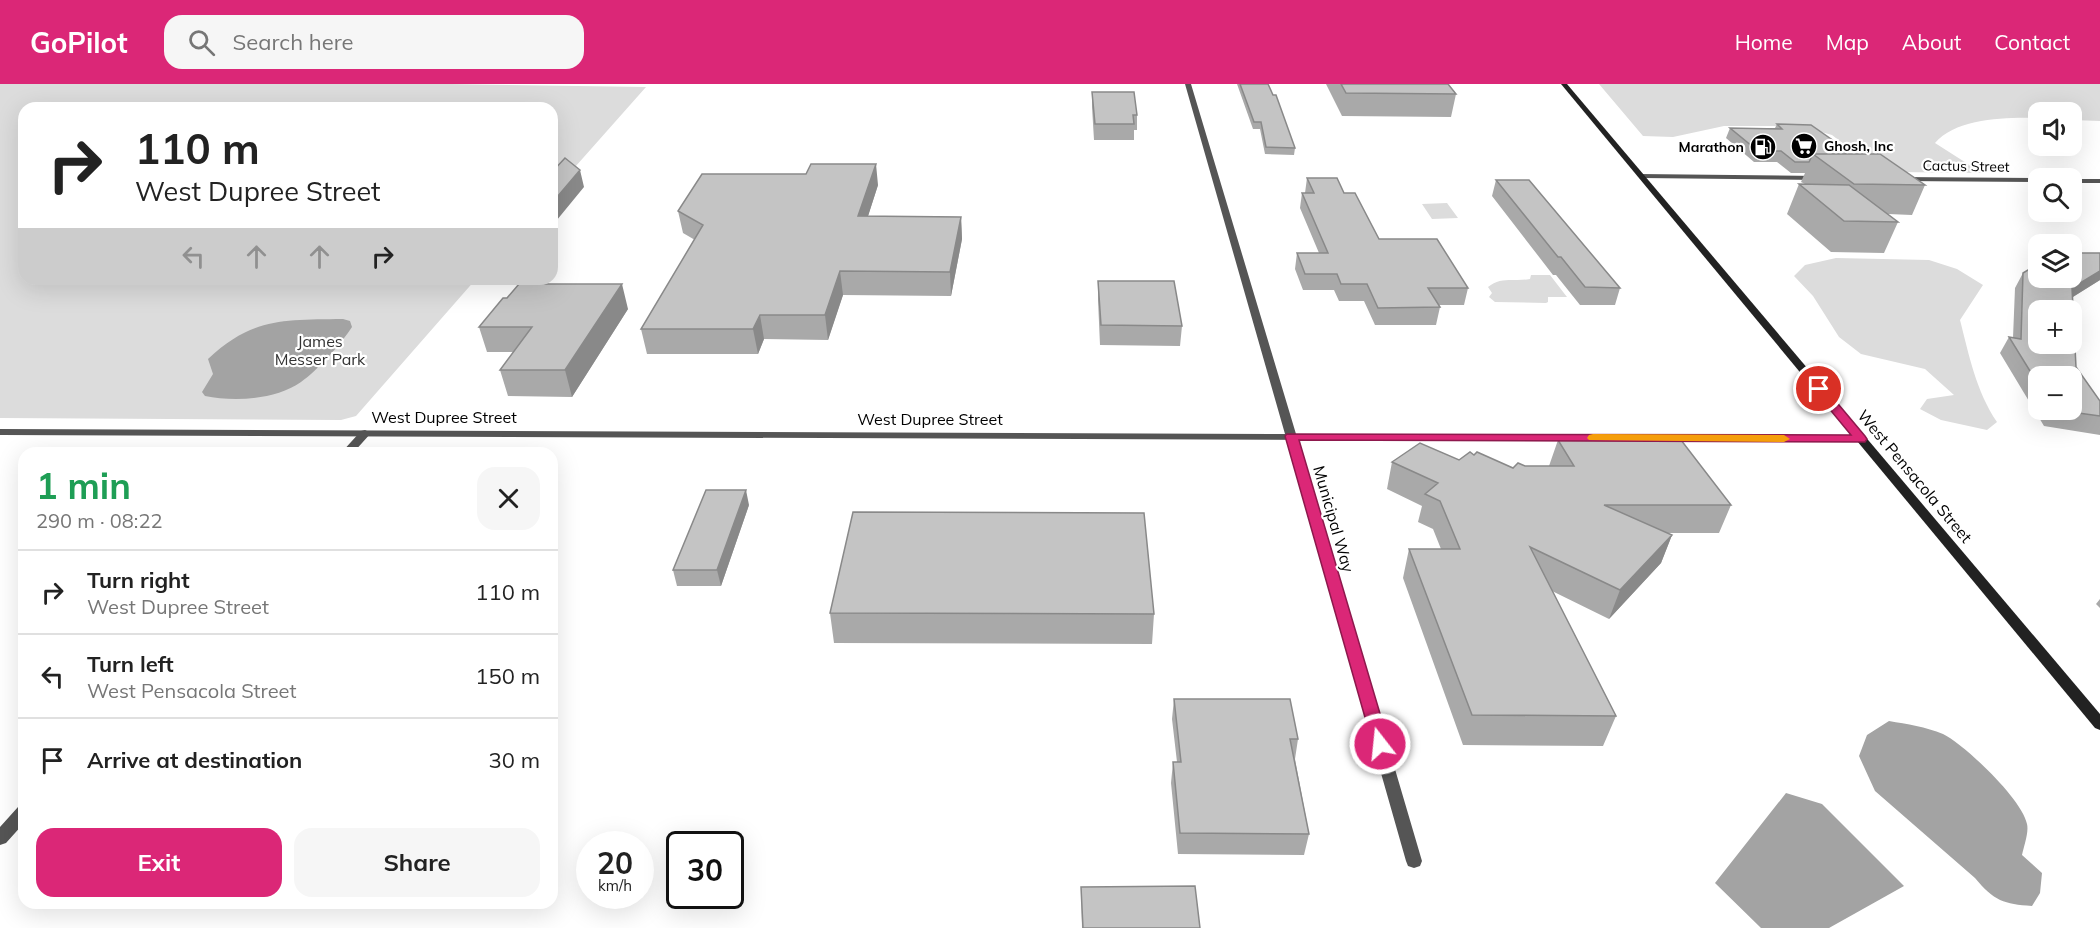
<!DOCTYPE html>
<meta charset="utf-8">
<style>
body{margin:0;font-family:Mulish,sans-serif;background:#f6f6f6;color:#222;height:100vh;display:flex;flex-direction:column;font-size:22px;white-space:nowrap}
*{box-sizing:border-box;margin:0}
p{font-size:20px;color:#767676}
.icon{flex:none;width:33px;height:33px;fill:none;stroke:currentColor;stroke-width:2;stroke-linecap:round;stroke-linejoin:round}
.map{position:relative;flex:1;overflow:hidden}
.sheet{position:absolute;left:18px;top:363px;width:540px;height:462px;display:flex;flex-direction:column;background:#fff;border-radius:18px;box-shadow:0 6px 24px #0002}
.sheet>*{flex:none}
.hud{position:absolute;left:18px;top:18px;width:540px;height:183px;border-radius:18px;box-shadow:0 6px 24px #0002;background:#fff;color:#222;overflow:hidden}
.buttons{position:absolute;left:2028px;top:18px;display:grid;gap:12px}
.buttons a{display:grid;place-items:center;width:54px;height:54px;border-radius:12px;background:#fff;box-shadow:0 6px 24px #0002;font-size:30px}
.speed{position:absolute;left:576px;top:747px;display:flex;gap:12px;font-size:30px;font-weight:700;text-align:center}
.speed>*{display:grid;place-content:center;width:78px;height:78px;border-radius:50%;background:#fff;box-shadow:0 6px 24px #0002;line-height:1}
.speed small{font-size:15px;font-weight:400}
.speed .limit{border:3px solid #111;border-radius:9px;background:#fff;color:#111}
.pin{position:absolute;display:grid;place-items:center;width:51px;height:51px;color:#fff;margin:-26px;border:3px solid #fff;border-radius:50%;box-shadow:0 2px 6px #0007}
.me{position:absolute;width:66px;margin:-33px;rotate:344deg;stroke-linejoin:round;filter:drop-shadow(0 0 4px #0008)}
.turn{display:flex;align-items:center;gap:21px;height:126px;padding:0 18px;font-size:27px}
.turn .icon{width:78px;height:78px;stroke-width:2.5}
.turn b{display:block;font-size:42px;line-height:51px}
.lanes{display:flex;align-items:center;height:57px;padding:0 18px;background:#0003;justify-content:center;gap:30px;direction:ltr}
.lanes .off{opacity:.35}
.round{display:grid;place-items:center;flex:none;width:63px;height:63px;border-radius:18px;background:#f6f6f6}
.head{display:flex;align-items:center;justify-content:space-between;height:102px;padding:0 18px}
h1{font-size:36px;font-weight:700;line-height:45px;color:#1e9e55}
.cta{display:flex;gap:12px;margin-top:auto;padding:12px 18px}
.cta a{flex:1;height:69px;border-radius:18px;background:#db2777;color:#fff;font-size:24px;font-weight:700;line-height:69px;text-align:center}
.cta a+a{background:#f6f6f6;color:#222}
ul{padding:0;list-style:none}
li{display:flex;align-items:center;gap:18px;height:84px;padding:0 18px;border-top:2px solid #e0e0e0}
li div{flex:1}
li b{display:block;font-size:22px}
li em{font-style:normal}
header{display:flex;align-items:center;gap:36px;box-sizing:border-box;height:84px;padding:0 30px;background:#db2777;color:#fff}
header strong{font-size:28px}
nav{display:flex;gap:33px;margin-inline-start:auto;font-size:21px}
.search{width:420px;height:54px;background:#f6f6f6;display:flex;align-items:center;gap:15px;box-sizing:border-box;padding:0 21px;border-radius:18px;color:#767676;font-size:22px}
.map>svg:first-child{display:block}
</style>
<header>
<strong>GoPilot</strong>
<div class="search"><svg class="icon" aria-label="search" viewBox="0 0 24 24"><circle cx="10" cy="10" r="6"/><path d="M15 15l6 6"/></svg>Search here</div>
<nav><a>Home</a><a>Map</a><a>About</a><a>Contact</a></nav>
</header>
<div class="map">
<svg width="2100" height="844" viewBox="0 0 2100 844">
<rect width="100%" height="100%" fill="#fff"/>
<path fill="#dcdcdc" d="M 0,0 L 451,0 L 646,3 L 552,109 L 552,24 L 24,24 L 24,195 L 476,195 L 356,332 L 341,336 L 0,334 Z
M 1599,0 L 2100,0 L 2100,37 L 2072,36 L 2072,28 L 2038,28 L 2038,34 C 2008,33 1956,34 1935,59 L 1982,89 L 1896,88 L 1863,75 L 1832,51 L 1800,42 L 1724,42 L 1673,53 L 1643,52 Z
M 1447,119 L 1458,134 L 1432,135 L 1422,120 Z
M 1836,174 L 1929,176 L 1957,185 L 1983,201 L 1960,236 C 1969,271 1976,307 1997,338 L 1987,346 L 1941,336 L 1920,325 L 1927,315 L 1954,311 L 1925,285 L 1861,270 L 1839,253 L 1813,212 L 1794,192 L 1805,181 Z
M 1531,191 L 1550,191 L 1567,213 L 1548,213 L 1548,218 L 1546,219 L 1495,218 L 1489,213 L 1492,209 L 1488,203 C 1501,192 1515,198 1530,195 Z"/>
<path fill="#a3a3a3" d="M 343,235 L 350,237 L 352,243 C 341,260 318,286 301,298 C 275,316 234,318 205,312 L 202,308 L 213,290 L 208,275 C 253,233 285,236 343,235 Z
M 1889,637 C 1907,640 1926,643 1943,650 C 1965,661 2022,715 2027,740 C 2029,748 2024,762 2022,771 L 2042,789 L 2040,809 L 2032,822 C 2004,820 1994,817 1975,794 L 1875,707 L 1859,672 L 1867,651 Z
M 1786,709 L 1822,720 L 1904,802 L 1829,844 L 1761,844 L 1715,799 Z"/>
<g fill="none" stroke-linecap="round" stroke-linejoin="round">
<path fill="#555" fill-rule="evenodd" d="M 1639,90 L 1818,92 L 1822,94 L 1818,96 L 1642,94 L 1639,94 Z
M 1898,93 L 2038,94 L 2041,94 L 2038,94 L 2038,98 L 1901,97 L 1897,95 Z
M 2072,95 L 2100,95 L 2100,99 L 2072,99 Z
M 365,346 L 371,349 L 353,369 L 341,369 L 361,347 Z
M 1291,349 L 1297,352 L 1422,777 L 1420,782 L 1414,784 L 1408,782 L 1406,777 L 1285,352 Z
M 24,721 L 24,739 L 6,759 L 0,761 L 0,743 L 18,723 Z"/>
<path fill="#555" fill-rule="evenodd" d="M 1185,0 L 1191,0 L 1296,350 L 1860,352 L 1866,355 L 1860,358 L 0,351 L 0,345 L 1285,350 Z"/>
<path fill="#222" fill-rule="evenodd" d="M 1561,0 L 1567,0 L 2100,630 L 2100,646 L 2095,644 Z"/>
</g>
<path fill="#a9a9a9" fill-rule="evenodd" d="M 1237,0 L 1268,0 L 1295,64 L 1294,71 L 1265,70 L 1260,45 L 1253,45 Z
M 1326,0 L 1448,0 L 1456,10 L 1451,33 L 1342,32 Z
M 1092,8 L 1137,31 L 1137,46 L 1134,46 L 1134,56 L 1094,56 L 1092,23 Z
M 1777,40 L 1841,62 L 1840,65 L 1847,70 L 1925,101 L 1912,131 L 1888,130 L 1898,138 L 1884,169 L 1831,168 L 1787,130 L 1799,100 L 1805,100 L 1801,98 L 1805,89 L 1791,89 L 1777,78 L 1754,78 L 1726,54 L 1730,44 L 1775,44 Z
M 1307,94 L 1344,109 L 1379,155 L 1468,204 L 1464,221 L 1439,221 L 1440,223 L 1436,241 L 1375,241 L 1364,217 L 1339,217 L 1334,206 L 1303,206 L 1295,185 L 1297,169 L 1319,169 L 1300,124 L 1302,109 L 1305,109 Z
M 1496,96 L 1620,204 L 1615,221 L 1580,221 L 1556,191 L 1553,191 L 1492,112 Z
M 878,101 L 868,132 L 961,133 L 962,155 L 951,212 L 843,211 L 828,256 L 764,255 L 758,270 L 647,270 L 641,245 L 695,156 L 683,149 L 678,127 Z
M 2100,169 L 2100,196 L 2073,213 L 2076,283 L 2100,317 L 2100,351 L 2044,342 L 2000,269 L 2009,253 L 2013,254 L 2015,204 L 2023,189 ZM 2038,292 L 2072,326 L 2038,326 Z
M 1098,197 L 1182,242 L 1180,262 L 1100,261 L 1098,216 Z
M 628,225 L 572,313 L 508,312 L 500,286 L 513,268 L 487,268 L 479,243 Z
M 1558,356 L 1731,421 L 1719,449 L 1667,449 L 1672,451 L 1661,479 L 1609,535 L 1552,507 L 1616,632 L 1603,662 L 1463,661 L 1403,494 L 1409,465 L 1441,465 L 1433,445 L 1418,438 L 1422,422 L 1387,405 L 1392,378 L 1459,376 L 1474,371 L 1513,384 L 1525,382 L 1549,382 Z
M 749,421 L 721,502 L 677,502 L 673,486 Z
M 2100,515 L 2100,524 L 2096,520 Z
M 830,529 L 1154,530 L 1152,560 L 834,559 Z
M 1174,615 L 1298,655 L 1295,675 L 1309,750 L 1304,771 L 1178,770 L 1171,699 L 1173,678 L 1177,678 L 1172,635 Z
M 1081,803 L 1200,844 L 1082,844 Z"/>
<path fill="#898989" d="M 876,80 L 878,101 L 861,154 L 858,132 Z
M 580,86 L 584,103 L 552,142 L 552,119 Z
M 961,133 L 962,155 L 951,212 L 950,188 Z
M 840,187 L 843,211 L 828,256 L 825,231 Z
M 2100,187 L 2100,196 L 2063,219 L 2072,204 Z
M 622,200 L 628,225 L 572,313 L 565,286 Z
M 760,231 L 764,255 L 758,270 L 753,245 Z
M 746,406 L 749,421 L 721,502 L 717,486 Z
M 1672,451 L 1661,479 L 1609,535 L 1620,506 Z"/>
<path fill="#c4c4c4" stroke="#898989" stroke-width="1.5" fill-rule="evenodd" d="M 1240,0 L 1268,0 L 1273,11 L 1276,11 L 1295,64 L 1266,63 L 1261,38 L 1254,38 Z
M 1341,0 L 1448,0 L 1456,10 L 1346,9 Z
M 1092,8 L 1134,8 L 1137,31 L 1133,31 L 1134,40 L 1095,40 Z
M 1777,40 L 1811,41 L 1841,62 L 1836,62 L 1847,70 L 1813,70 L 1809,78 L 1795,78 L 1781,67 L 1758,67 L 1730,44 L 1782,45 Z
M 1813,70 L 1880,70 L 1925,101 L 1854,100 Z
M 565,74 L 580,86 L 552,119 L 552,88 Z
M 811,80 L 876,80 L 858,132 L 961,133 L 950,188 L 840,187 L 825,231 L 760,231 L 753,245 L 641,245 L 703,141 L 678,127 L 702,90 L 806,90 Z
M 1307,94 L 1337,94 L 1344,109 L 1355,109 L 1379,155 L 1437,155 L 1468,204 L 1428,204 L 1440,223 L 1378,224 L 1367,200 L 1341,200 L 1337,190 L 1305,190 L 1297,169 L 1328,169 L 1302,109 L 1314,109 Z
M 1496,96 L 1529,96 L 1620,204 L 1585,203 L 1561,173 L 1558,173 Z
M 1799,100 L 1849,101 L 1898,138 L 1844,137 Z
M 2072,169 L 2100,169 L 2100,187 L 2072,204 L 2076,283 L 2100,317 L 2100,332 L 2057,326 L 2072,326 L 2072,292 L 2038,292 L 2038,300 L 2009,253 L 2021,255 L 2023,189 L 2038,180 L 2038,194 L 2072,194 ZM 2038,226 L 2072,226 L 2072,260 L 2038,260 Z
M 1098,197 L 1174,197 L 1182,242 L 1101,241 Z
M 519,200 L 622,200 L 565,286 L 500,286 L 532,243 L 479,243 L 503,214 L 507,214 Z
M 1558,356 L 1681,356 L 1731,421 L 1604,421 L 1672,451 L 1620,506 L 1530,463 L 1616,632 L 1472,631 L 1409,465 L 1460,465 L 1440,417 L 1425,410 L 1438,399 L 1392,378 L 1420,359 L 1459,376 L 1470,368 L 1474,371 L 1477,368 L 1513,384 L 1518,379 L 1525,382 L 1574,382 Z
M 706,406 L 746,406 L 717,486 L 673,486 Z
M 853,428 L 1144,429 L 1154,530 L 830,529 Z
M 1174,615 L 1290,615 L 1298,655 L 1290,655 L 1309,750 L 1180,749 L 1173,678 L 1181,678 Z
M 1195,802 L 1200,844 L 1083,844 L 1081,803 Z"/>
<path fill="#db2777" stroke="#8e194d" stroke-width="1.5" d="M 1819,301 L 1823,302 L 1865,352 L 1867,355 L 1865,358 L 1299,356 L 1389,660 L 1386,665 L 1380,666 L 1374,665 L 1285,352 L 1287,350 L 1851,351 L 1813,305 Z"/>
<path fill="#f59e0b" d="M 1593,350 L 1784,351 L 1790,355 L 1784,358 L 1589,356 L 1587,354 L 1589,351 Z"/>
<defs>
<symbol id="supermarket-disc" viewBox="-11 -11 22 22"><circle r="9.5" fill="#000" stroke="#fff"/><path d="M-6-5.5h2.5l.6 2H6L4.5 2H-2.5L-4.4-4H-6ZM-1.5 3.2a1.3 1.3 0 1 0 .1 0ZM3 3.2a1.3 1.3 0 1 0 .1 0Z" fill="#fff"/></symbol>
<symbol id="fuel-disc" viewBox="-11 -11 22 22"><circle r="9.5" fill="#000" stroke="#fff"/><path d="M-5.5-6h7V0h2V4h1.3V-2.5L3-4.5l.8-.8L6-3V5H2.5V1h-1V6h-7ZM-4.2-4.7v3.2H.2V-4.7Z" fill="#fff"/></symbol>
</defs>
<g fill-rule="evenodd">
<use href="#supermarket-disc" x="1789" y="47" width="30" height="30"/>
<use href="#fuel-disc" x="1748" y="48" width="30" height="30"/>
</g>
<g text-anchor="middle" dominant-baseline="central" stroke-width="4.5" stroke-linejoin="round" paint-order="stroke">
<g font-size="14" font-weight="bold" fill="#000" stroke="#fff" text-anchor="start">
<text x="1824" y="62">Ghosh, Inc</text>
<text x="1744" y="63" text-anchor="end">Marathon</text>
</g>
<g font-size="14" fill="#000" stroke="#fff">
<text transform="translate(1966 82) rotate(1)">Cactus Street</text>
</g>
<g font-size="16" fill="#333" stroke="#fff">
<text x="320" y="257">James<tspan x="320" dy="18">Messer Park</tspan></text>
</g>
<g font-size="16" fill="#000" stroke="#fff">
<text x="444" y="333">West Dupree Street</text>
<text x="930" y="335">West Dupree Street</text>
<text transform="translate(1915 392) rotate(50)">West Pensacola Street</text>
<text transform="translate(1334 435) rotate(74)">Municipal Way</text>
</g>
</g>
</svg>
<div class="buttons">
<a><svg class="icon" aria-label="sound" viewBox="0 0 24 24"><path d="M4 9h4l5-4v14l-5-4H4zM17 9q2 3 0 6"/></svg></a>
<a><svg class="icon" aria-label="search" viewBox="0 0 24 24"><circle cx="10" cy="10" r="6"/><path d="M15 15l6 6"/></svg></a>
<a><svg class="icon" aria-label="layers" viewBox="0 0 24 24"><path d="M12 4l9 5-9 5-9-5zM3 14l9 5 9-5"/></svg></a>
<a>+</a>
<a>−</a>
</div>
<div class="speed"><div>20<small>km/h</small></div><div class="limit">30</div></div>
<div class="pin" style="left:1819px;top:305px;background:#d93025"><svg class="icon" aria-label="arrive" viewBox="0 0 24 24"><path d="M6 21V4h12l-3 4 3 4H6"/></svg></div>
<svg class="me" style="left:1380px;top:660px" viewBox="-20 -20 40 40"><circle r="17" fill="#db2777" stroke="#fff" stroke-width="3"/><path d="M0-11L8 9 0 5-8 9z" fill="#fff"/></svg>
<div class="hud">
<div class="turn"><svg class="icon" aria-label="right" viewBox="0 0 24 24"><path d="M7 20v-9h11M14 6l5 5-5 5"/></svg><div><b>110 m</b>West Dupree Street</div></div>
<div class="lanes"><svg class="icon off" aria-label="left" viewBox="0 0 24 24"><path d="M17 20v-9H6M10 6l-5 5 5 5"/></svg><svg class="icon off" aria-label="ahead" viewBox="0 0 24 24"><path d="M12 20V5M6 11l6-6 6 6"/></svg><svg class="icon off" aria-label="ahead" viewBox="0 0 24 24"><path d="M12 20V5M6 11l6-6 6 6"/></svg><svg class="icon" aria-label="right" viewBox="0 0 24 24"><path d="M7 20v-9h11M14 6l5 5-5 5"/></svg></div>
</div>
<section class="sheet">
<div class="head"><div><h1>1 min</h1><p>290 m · 08:22</p></div><a class="round"><svg class="icon" aria-label="close" viewBox="0 0 24 24"><path d="M6 6l12 12M18 6L6 18"/></svg></a></div>
<ul>
<li><svg class="icon" aria-label="right" viewBox="0 0 24 24"><path d="M7 20v-9h11M14 6l5 5-5 5"/></svg><div><b>Turn right</b><p>West Dupree Street</p></div><em>110 m</em></li>
<li><svg class="icon" aria-label="left" viewBox="0 0 24 24"><path d="M17 20v-9H6M10 6l-5 5 5 5"/></svg><div><b>Turn left</b><p>West Pensacola Street</p></div><em>150 m</em></li>
<li><svg class="icon" aria-label="arrive" viewBox="0 0 24 24"><path d="M6 21V4h12l-3 4 3 4H6"/></svg><div><b>Arrive at destination</b></div><em>30 m</em></li>
</ul>
<div class="cta"><a>Exit</a><a>Share</a></div>
</section>
</div>
